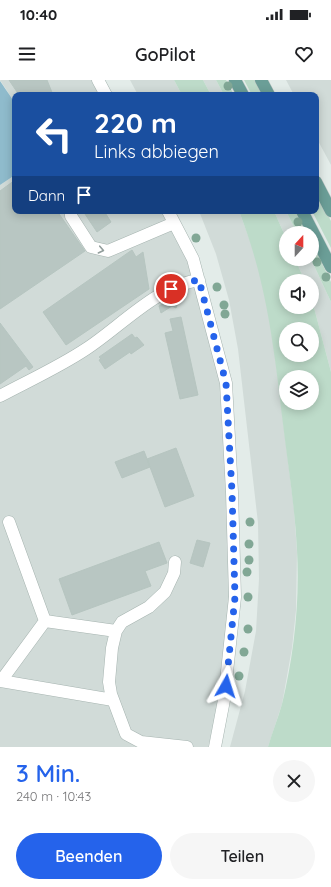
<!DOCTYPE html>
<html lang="de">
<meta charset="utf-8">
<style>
body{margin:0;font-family:Quicksand,sans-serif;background:#f6f6f6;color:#202124;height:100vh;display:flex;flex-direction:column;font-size:15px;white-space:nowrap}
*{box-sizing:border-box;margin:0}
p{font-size:13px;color:#757577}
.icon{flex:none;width:22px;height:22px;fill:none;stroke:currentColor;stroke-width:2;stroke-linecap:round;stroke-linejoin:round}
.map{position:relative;height:667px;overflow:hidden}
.sheet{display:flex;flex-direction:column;background:#fff;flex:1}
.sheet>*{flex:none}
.guide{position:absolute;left:12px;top:12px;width:307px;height:122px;border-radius:8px;box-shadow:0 2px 10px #0003;background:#1a4fa0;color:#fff;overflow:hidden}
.needle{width:26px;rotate:21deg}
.tools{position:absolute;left:279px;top:146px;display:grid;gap:8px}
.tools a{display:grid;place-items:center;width:40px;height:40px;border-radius:50%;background:#fff;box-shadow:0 2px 10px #0003;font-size:20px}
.pin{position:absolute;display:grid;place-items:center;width:34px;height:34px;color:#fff;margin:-17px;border:2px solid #fff;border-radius:50%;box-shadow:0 1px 4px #0007}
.me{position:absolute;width:44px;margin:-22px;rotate:6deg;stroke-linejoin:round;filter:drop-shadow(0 0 3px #0008)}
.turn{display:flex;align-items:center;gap:14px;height:84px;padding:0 16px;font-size:18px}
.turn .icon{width:52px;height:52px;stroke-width:2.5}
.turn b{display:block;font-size:28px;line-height:34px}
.then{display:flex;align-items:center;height:38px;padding:0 16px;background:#0003;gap:8px;font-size:15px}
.round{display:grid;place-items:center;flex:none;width:42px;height:42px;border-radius:21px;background:#f6f6f6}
.headline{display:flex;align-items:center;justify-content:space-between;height:68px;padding:0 16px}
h1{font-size:24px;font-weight:600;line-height:30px;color:#2563eb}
.primary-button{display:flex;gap:8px;margin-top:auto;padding:8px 16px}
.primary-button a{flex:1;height:46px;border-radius:24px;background:#2563eb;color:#fff;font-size:16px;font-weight:600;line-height:46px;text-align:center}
.primary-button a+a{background:#f6f6f6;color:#202124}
.status{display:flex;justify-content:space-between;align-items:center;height:28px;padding:0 20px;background:#fff;direction:ltr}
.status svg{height:11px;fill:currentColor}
header{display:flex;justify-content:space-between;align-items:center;height:52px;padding:0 16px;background:#fff;font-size:18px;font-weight:600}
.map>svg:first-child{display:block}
</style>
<div class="status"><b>10:40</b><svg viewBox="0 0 49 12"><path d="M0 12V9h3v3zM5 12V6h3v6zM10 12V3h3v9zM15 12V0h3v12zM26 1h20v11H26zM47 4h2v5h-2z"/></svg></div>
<header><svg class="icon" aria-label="menu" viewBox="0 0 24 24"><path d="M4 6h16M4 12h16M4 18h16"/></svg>GoPilot<svg class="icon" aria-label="heart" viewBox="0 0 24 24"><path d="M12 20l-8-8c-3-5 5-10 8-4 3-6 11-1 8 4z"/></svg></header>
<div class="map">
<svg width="331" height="667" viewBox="0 0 331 667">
<rect width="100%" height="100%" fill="#e3ece9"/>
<path fill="#d1dbd8" d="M 0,0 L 94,0 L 102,15 L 15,15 L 15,23 Z
M 130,0 L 174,0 L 182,15 L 138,15 Z
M 203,0 L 216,0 L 224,15 L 211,15 Z
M 286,0 L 331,0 L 331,85 L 316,57 L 316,15 L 294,15 Z
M 15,95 L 15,131 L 164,131 L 190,180 L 222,304 L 231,517 L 221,620 L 208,667 L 0,667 L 0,105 Z
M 199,131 L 239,131 L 255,174 L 270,237 L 275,275 L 294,429 L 297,472 L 296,530 L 292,568 L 282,624 L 268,667 L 230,667 L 245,611 L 256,551 L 259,499 L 258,443 L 238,269 L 229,220 L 216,174 Z
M 274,131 L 286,131 L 297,153 L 286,153 L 286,158 Z
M 295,179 L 311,179 L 331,222 L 331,292 L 312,220 L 312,201 L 305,201 Z"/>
<path fill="#bddbc9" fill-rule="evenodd" d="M 174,0 L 203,0 L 211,15 L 182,15 Z
M 216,0 L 226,0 L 234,15 L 224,15 Z
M 244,0 L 255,0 L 263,15 L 252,15 Z
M 316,112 L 331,141 L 331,168 L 312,131 L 316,131 Z
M 239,131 L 274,131 L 286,158 L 286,179 L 295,179 L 305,201 L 286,201 L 286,227 L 312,227 L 312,220 L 331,292 L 331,667 L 268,667 C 272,653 278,638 282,624 C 294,575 300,521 297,470 C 295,428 288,386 283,344 C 274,268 267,203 239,131 ZM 286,249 L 312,249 L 312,275 L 286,275 ZM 286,297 L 312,297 L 312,323 L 286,323 Z
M 286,131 L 296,131 L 307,153 L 297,153 Z
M 312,163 L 331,202 L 331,222 L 311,179 L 312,179 Z"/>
<path fill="#8fbbcc" d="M 0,1 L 15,23 L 15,95 L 0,105 Z"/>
<path fill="#b8c6c2" stroke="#b6c5c0" d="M 9,0 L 47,0 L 53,15 L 19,15 Z
M 15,100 L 15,131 L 57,131 L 85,171 L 0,229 L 0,111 Z
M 83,131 L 104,131 L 111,142 L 97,152 Z
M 132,170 L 136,177 L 143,172 L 149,209 L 66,265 L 43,232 Z
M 171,219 L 178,223 L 176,228 L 172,226 L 161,233 L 159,226 Z
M 181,237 L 198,315 L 180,319 L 165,253 L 173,251 L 170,239 Z
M 0,243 L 33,287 L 29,290 L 26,286 L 0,304 Z
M 132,254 L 135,258 L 137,257 L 144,265 L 131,274 L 130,272 L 105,289 L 99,280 L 101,279 L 99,277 Z
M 176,368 L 194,416 L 165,427 L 147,379 Z
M 144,371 L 150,387 L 122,398 L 115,382 Z
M 197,460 L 210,463 L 203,487 L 190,483 Z
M 159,462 L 167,483 L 145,491 L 151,506 L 72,535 L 59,499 Z"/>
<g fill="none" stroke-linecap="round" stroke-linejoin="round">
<defs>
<path id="minor" d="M 98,0 L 106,15
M 71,131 L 71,136 L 91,167 L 108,171 L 174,143
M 168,131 L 193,179 L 226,303 L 232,412 L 235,517 L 224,620 L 215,667
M 0,316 C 28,301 59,287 86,269 C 120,247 157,206 199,200
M 9,442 L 45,541 L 116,551
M 175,482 L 174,493 L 165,512 L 149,527 L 122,542 L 116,551 L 112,568 L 109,602 L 111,614 L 126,654 L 141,662 L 187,667
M 45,541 L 1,601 L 113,620"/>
<path id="major" d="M 235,0 L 243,15
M 261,0 L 269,15
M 316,102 L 331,131
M 302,131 L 331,187"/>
</defs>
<use href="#minor" stroke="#a6b4b0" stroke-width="13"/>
<use href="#major" stroke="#c2c8c7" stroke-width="13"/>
<use href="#minor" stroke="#fff" stroke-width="12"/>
<use href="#major" stroke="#6b9e97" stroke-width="12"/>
</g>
<g fill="#81a795">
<circle cx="228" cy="6" r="4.5"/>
<circle cx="298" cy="142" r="4.5"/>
<circle cx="196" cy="158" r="4.5"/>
<circle cx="317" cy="182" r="4.5"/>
<circle cx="326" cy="197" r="4.5"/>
<circle cx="217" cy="207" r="4.5"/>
<circle cx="224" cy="225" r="4.5"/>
<circle cx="225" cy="234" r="4.5"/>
<circle cx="250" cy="442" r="4.5"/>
<circle cx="249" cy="464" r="4.5"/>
<circle cx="249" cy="480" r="4.5"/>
<circle cx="247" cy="492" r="4.5"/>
<circle cx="248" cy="517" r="4.5"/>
<circle cx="248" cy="549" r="4.5"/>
<circle cx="244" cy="572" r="4.5"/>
<circle cx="239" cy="596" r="4.5"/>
</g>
<defs><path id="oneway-chevron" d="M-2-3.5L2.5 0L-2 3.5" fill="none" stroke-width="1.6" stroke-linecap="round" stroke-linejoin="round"/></defs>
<use stroke="#929e9c" href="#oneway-chevron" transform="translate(101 170) rotate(12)"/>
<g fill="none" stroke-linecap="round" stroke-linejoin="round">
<path stroke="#2563eb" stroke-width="7" stroke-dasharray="0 12.6" d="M 171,209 L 185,202 L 199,200 L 226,303 L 232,412 L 235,517 L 226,606"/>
</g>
</svg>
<div class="tools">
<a><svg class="needle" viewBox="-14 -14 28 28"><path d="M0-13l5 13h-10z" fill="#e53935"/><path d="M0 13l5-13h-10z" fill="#757577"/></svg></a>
<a><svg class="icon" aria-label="sound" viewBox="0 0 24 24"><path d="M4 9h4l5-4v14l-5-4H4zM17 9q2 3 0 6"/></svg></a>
<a><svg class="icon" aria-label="search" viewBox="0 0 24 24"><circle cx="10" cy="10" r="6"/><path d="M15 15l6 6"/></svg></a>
<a><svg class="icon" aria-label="layers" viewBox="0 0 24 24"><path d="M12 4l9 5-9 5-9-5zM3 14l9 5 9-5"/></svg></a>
</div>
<div class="pin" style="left:171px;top:209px;background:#d93025"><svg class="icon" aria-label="arrive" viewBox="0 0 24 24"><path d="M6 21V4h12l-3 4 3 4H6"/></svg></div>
<svg class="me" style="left:226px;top:606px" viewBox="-20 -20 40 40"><path d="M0-17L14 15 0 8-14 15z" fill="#2563eb" stroke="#fff" stroke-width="4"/></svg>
<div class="guide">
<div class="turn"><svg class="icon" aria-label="left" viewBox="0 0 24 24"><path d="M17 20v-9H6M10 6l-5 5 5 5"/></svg><div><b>220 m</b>Links abbiegen</div></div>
<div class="then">Dann<svg class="icon" aria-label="arrive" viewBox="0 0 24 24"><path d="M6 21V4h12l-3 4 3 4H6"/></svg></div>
</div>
</div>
<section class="sheet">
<div class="headline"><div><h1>3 Min.</h1><p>240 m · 10:43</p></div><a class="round"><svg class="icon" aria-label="close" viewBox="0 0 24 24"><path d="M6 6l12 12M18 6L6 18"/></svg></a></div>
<div class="primary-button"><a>Beenden</a><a>Teilen</a></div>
</section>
